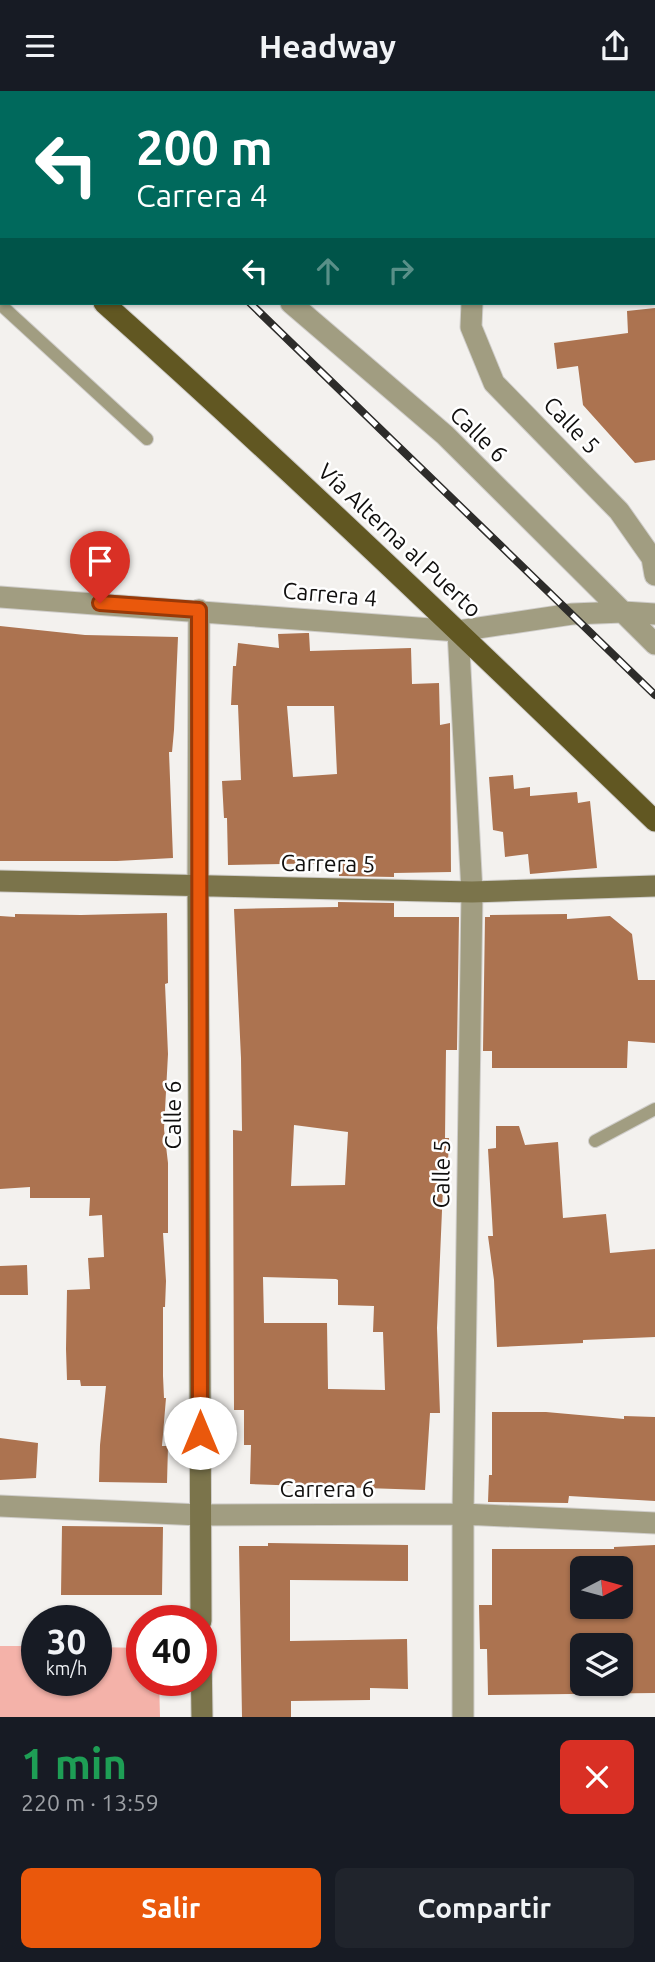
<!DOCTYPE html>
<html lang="es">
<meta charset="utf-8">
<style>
body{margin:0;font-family:Ubuntu,sans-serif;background:#20242c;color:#f1f3f6;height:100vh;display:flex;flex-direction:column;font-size:26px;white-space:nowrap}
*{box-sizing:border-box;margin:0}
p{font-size:23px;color:#9ea1a6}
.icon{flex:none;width:38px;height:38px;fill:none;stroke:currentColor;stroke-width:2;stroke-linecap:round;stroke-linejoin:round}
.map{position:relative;height:1626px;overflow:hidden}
.drawer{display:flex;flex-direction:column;background:#171b24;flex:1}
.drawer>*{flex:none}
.top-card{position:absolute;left:0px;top:0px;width:656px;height:214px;box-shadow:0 2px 5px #0004;background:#00695c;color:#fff;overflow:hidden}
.needle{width:46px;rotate:84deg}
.tools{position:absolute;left:570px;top:1465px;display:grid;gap:14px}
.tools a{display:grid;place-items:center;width:63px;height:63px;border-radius:10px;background:#171b24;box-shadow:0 2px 5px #0004;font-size:35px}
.speed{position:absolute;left:21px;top:1514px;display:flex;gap:14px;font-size:35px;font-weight:700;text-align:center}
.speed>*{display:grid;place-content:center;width:91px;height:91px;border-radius:50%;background:#171b24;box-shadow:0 2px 5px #0004;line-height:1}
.speed small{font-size:18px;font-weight:400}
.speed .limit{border:10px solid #d22;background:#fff;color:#111}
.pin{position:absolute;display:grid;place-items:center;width:60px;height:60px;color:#fff;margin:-72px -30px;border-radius:50% 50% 50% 0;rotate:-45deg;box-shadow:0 0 7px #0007}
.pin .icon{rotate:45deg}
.me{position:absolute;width:77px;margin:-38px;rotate:0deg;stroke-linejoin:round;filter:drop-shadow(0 0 5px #0008)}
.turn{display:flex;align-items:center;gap:24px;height:147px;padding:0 21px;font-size:32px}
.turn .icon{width:91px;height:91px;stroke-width:2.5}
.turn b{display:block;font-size:49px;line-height:60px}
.lanes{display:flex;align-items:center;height:66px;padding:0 21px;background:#0003;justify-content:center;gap:35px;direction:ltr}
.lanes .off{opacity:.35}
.round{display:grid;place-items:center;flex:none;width:74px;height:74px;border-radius:10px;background:#20242c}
.overview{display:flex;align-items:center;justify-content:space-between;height:119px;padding:0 21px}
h1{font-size:42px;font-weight:700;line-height:52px;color:#1e9e55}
.cta{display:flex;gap:14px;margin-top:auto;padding:14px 21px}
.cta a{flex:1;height:80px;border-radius:10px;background:#ea580c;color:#fff;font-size:28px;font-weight:700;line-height:80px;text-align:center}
.cta a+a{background:#20242c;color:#f1f3f6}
header{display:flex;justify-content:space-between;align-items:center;height:91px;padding:0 21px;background:#171b24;font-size:32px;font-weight:700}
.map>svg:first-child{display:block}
</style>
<header><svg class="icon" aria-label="menu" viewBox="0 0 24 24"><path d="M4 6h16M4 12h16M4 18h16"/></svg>Headway<svg class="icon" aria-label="share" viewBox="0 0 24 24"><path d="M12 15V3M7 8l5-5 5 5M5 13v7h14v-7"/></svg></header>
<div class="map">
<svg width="655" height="1626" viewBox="0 0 655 1626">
<rect width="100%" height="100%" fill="#f3f1ee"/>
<path fill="#f4b2a9" d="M 0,1555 L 37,1555 L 37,1589 L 96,1589 L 96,1556 L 142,1557 L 142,1589 L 159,1589 L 160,1626 L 0,1626 Z"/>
<path fill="#ac7350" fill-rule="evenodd" d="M 655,217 L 655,369 L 635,372 L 583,314 L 578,275 L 557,278 L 554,252 L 628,242 L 627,220 Z
M 0,535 L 85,544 L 178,546 L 174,639 L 172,661 L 169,661 L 173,767 L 117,770 L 0,770 Z
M 306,542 L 309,542 L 310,560 L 411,557 L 412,593 L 439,592 L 440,634 L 450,632 L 451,781 L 394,782 L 394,786 L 339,785 L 339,772 L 228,774 L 227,727 L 224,727 L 222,690 L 241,689 L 238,614 L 231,614 L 233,575 L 236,575 L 238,552 L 279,557 L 278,543 ZM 287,615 L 334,615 L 337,683 L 293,686 Z
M 513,684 L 514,698 L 530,696 L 530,705 L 577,701 L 578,712 L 590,710 L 597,777 L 530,783 L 528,763 L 505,766 L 503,741 L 493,739 L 489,686 Z
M 338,811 L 394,812 L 394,826 L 459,826 L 457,959 L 446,959 L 445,1047 L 449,1047 L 447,1096 L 443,1096 L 437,1237 L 440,1322 L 430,1322 L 425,1399 L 250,1393 L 251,1354 L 244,1354 L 244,1319 L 234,1319 L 233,1039 L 242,1040 L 241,967 L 234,818 L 338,816 ZM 294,1034 L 348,1041 L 345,1094 L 291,1095 ZM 263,1186 L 336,1188 L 338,1189 L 338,1214 L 374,1215 L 373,1241 L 383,1241 L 385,1299 L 328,1298 L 327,1232 L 264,1232 Z
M 167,822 L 168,892 L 165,893 L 168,963 L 164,1038 L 168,1072 L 168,1142 L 163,1142 L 166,1190 L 165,1216 L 163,1216 L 163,1285 L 164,1307 L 166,1307 L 162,1355 L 168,1355 L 167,1392 L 99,1391 L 100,1354 L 106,1295 L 81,1295 L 80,1289 L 67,1289 L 66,1258 L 67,1199 L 90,1198 L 88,1167 L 104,1166 L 102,1124 L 89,1125 L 90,1107 L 30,1107 L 30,1096 L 0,1098 L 0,825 L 15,826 L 15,823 L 81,824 Z
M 567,823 L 567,828 L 610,825 L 632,843 L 638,889 L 655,889 L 655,952 L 628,950 L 627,977 L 492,977 L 492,960 L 483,960 L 485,826 L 490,826 L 490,824 Z
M 496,1035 L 519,1035 L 525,1054 L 558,1051 L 563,1127 L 606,1123 L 610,1162 L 655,1158 L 655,1246 L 583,1249 L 583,1252 L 497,1256 L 494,1189 L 488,1145 L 493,1145 L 488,1058 L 496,1057 Z
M 27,1174 L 28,1204 L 0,1204 L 0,1175 Z
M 492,1321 L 546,1321 L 624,1328 L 624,1325 L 655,1326 L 655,1410 L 569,1405 L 568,1412 L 488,1411 L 489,1384 L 492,1384 Z
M 0,1347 L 38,1352 L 36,1387 L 0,1389 Z
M 62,1435 L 163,1436 L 162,1504 L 61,1504 Z
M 268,1452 L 408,1454 L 408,1490 L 290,1489 L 290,1550 L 407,1548 L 408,1598 L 370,1597 L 370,1609 L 291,1610 L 291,1626 L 242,1626 L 239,1455 L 268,1455 Z
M 655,1454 L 655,1602 L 488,1604 L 487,1558 L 480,1558 L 479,1514 L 492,1514 L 492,1458 L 614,1458 L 614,1456 ZM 583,1477 L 621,1477 L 621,1516 L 583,1516 ZM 583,1554 L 621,1554 L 621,1592 L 583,1592 Z"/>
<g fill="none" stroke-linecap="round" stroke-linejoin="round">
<defs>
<path id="lane" d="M 0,213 L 147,348
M 595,1050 L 655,1018"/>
<path id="street" d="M 129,0 L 131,2
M 185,2 L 185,0
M 479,2 L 479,0
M 654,14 L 655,14
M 291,212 L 445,344 L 655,553
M 472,212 L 471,236 L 494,292 L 619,420 L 652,467 L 655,484
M 0,506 L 458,540 L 572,523 L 623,521 L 655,523
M 458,540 L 472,801 L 463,1423 L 463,1626
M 198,796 L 199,519
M 0,1415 L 200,1424 L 463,1423 L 655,1432"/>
<path id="secondary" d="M 0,790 L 472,801 L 655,795
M 198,796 L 201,1530
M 201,1558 L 202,1626"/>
<path id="primary" d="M 0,118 L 2,120
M 104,212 C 292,380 474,555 655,730"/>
</defs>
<use href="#lane" stroke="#cfcdca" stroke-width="14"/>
<use href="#street" stroke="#cfcdca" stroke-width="23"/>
<use href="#secondary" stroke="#cfcdca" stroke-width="23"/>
<use href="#primary" stroke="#cfcdca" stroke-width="23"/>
<use href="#lane" stroke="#a19d81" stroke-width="12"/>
<use href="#street" stroke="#a19d81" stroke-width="21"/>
<use href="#secondary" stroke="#7b744b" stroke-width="21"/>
<use href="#primary" stroke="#615722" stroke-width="21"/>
<defs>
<path id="rail" d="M 30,0 L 32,2
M 250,212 L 655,604"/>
</defs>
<use href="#rail" stroke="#2d2c2a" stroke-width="8"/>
<use href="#rail" stroke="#fff" stroke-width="5" stroke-dasharray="16" stroke-linecap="butt"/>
</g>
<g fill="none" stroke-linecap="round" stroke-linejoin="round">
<defs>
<path id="route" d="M 100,512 L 199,519 L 200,1342"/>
</defs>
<use href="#route" stroke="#983908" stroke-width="18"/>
<use href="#route" stroke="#ea580c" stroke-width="12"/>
</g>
<g text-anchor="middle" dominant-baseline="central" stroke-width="5" stroke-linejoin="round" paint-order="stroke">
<g font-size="23" fill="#100f0e" stroke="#fff">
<text transform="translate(572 334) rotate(46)">Calle 5</text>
<text transform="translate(479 343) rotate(44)">Calle 6</text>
<text transform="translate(400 449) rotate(43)">Vía Alterna al Puerto</text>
<text transform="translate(330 503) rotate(5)">Carrera 4</text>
<text transform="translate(328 772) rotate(1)">Carrera 5</text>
<text transform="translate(172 1024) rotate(-90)">Calle 6</text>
<text transform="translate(441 1083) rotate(-89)">Calle 5</text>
<text x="327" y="1397">Carrera 6</text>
</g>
</g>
</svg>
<div class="tools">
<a><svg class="needle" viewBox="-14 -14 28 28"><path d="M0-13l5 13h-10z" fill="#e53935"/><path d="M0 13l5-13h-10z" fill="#9ea1a6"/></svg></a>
<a><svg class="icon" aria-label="layers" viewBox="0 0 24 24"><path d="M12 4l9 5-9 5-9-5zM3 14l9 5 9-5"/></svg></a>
</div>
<div class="speed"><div>30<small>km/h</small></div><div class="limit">40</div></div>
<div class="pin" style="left:100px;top:512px;background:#d93025"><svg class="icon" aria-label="arrive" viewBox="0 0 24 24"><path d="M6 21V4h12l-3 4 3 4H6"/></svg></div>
<svg class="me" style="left:200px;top:1342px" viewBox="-20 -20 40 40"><circle r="19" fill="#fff"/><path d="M0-13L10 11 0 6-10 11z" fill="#ea580c"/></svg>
<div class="top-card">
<div class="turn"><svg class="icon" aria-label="left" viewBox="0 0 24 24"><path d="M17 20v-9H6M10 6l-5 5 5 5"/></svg><div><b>200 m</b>Carrera 4</div></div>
<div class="lanes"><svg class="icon" aria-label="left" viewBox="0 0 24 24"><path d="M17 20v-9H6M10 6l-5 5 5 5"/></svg><svg class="icon off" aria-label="ahead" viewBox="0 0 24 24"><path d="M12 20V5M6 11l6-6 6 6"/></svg><svg class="icon off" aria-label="right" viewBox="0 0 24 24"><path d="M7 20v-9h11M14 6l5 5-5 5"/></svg></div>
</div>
</div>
<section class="drawer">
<div class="overview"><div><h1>1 min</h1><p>220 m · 13:59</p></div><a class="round" style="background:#d93025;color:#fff"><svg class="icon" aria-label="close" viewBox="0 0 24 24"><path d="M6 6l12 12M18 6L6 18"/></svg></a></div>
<div class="cta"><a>Salir</a><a>Compartir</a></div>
</section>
